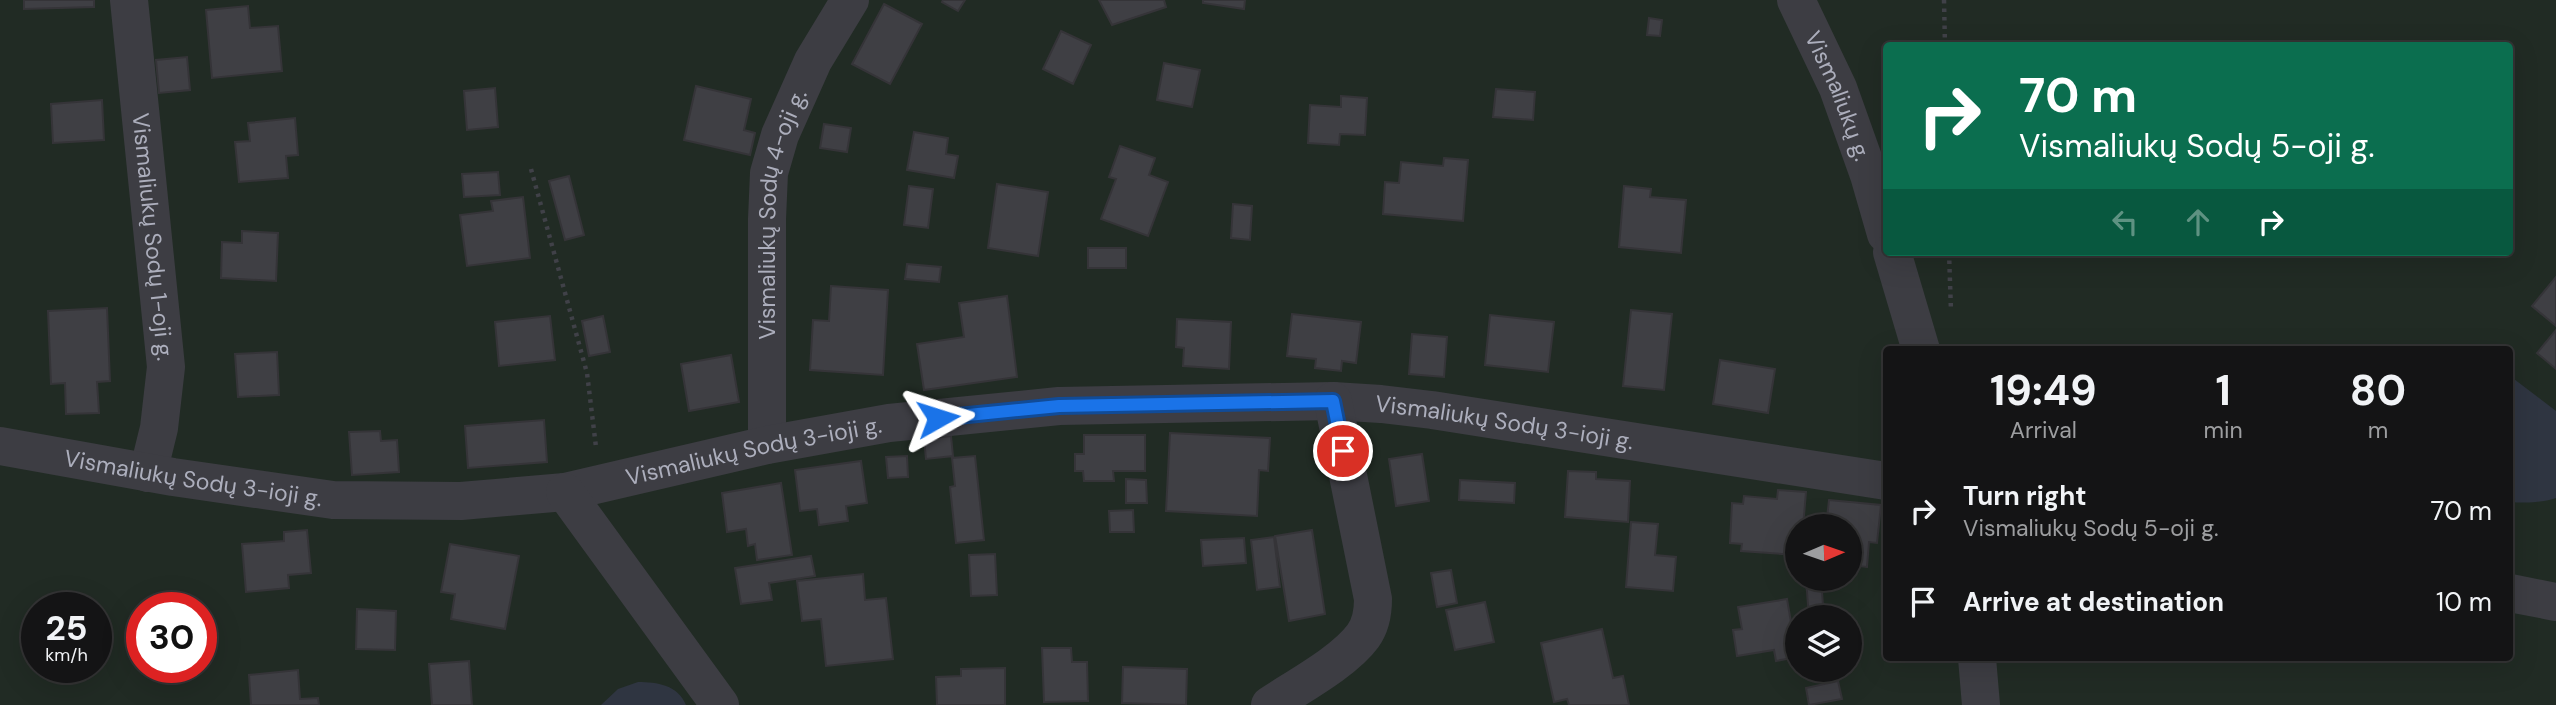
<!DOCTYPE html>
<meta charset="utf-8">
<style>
body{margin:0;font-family:"DM Sans",sans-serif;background:#1d1d1e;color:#f1f3f6;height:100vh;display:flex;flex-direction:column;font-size:26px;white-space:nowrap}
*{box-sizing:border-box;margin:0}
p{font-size:23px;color:#9d9ea0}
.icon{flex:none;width:38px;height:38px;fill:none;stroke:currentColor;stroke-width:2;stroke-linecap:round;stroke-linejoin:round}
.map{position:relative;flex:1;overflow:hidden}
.drawer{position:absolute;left:1883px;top:346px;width:630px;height:315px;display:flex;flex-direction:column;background:#141415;border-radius:7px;box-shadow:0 7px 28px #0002,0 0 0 2px #333334}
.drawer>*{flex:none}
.banner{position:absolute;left:1883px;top:42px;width:630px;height:214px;border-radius:7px;box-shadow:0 7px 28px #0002,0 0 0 2px #333334;background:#0b6e4f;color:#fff;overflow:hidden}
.needle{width:46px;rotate:88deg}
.controls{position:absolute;left:1785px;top:514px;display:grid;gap:14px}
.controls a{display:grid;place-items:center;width:77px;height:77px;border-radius:50%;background:#141415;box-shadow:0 7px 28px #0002,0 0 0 2px #333334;font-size:35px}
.speed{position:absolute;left:21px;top:592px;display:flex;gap:14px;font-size:35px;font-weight:700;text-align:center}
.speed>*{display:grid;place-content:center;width:91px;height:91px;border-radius:50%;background:#141415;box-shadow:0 7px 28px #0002,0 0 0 2px #333334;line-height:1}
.speed small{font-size:18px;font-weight:400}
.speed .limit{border:10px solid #d22;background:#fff;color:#111}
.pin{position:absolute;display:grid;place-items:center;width:60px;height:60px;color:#fff;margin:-30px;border:4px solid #fff;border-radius:50%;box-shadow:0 2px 7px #0007}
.me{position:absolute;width:77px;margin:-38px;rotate:84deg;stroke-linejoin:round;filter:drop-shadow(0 0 5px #0008)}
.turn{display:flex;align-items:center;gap:24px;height:147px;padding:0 21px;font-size:32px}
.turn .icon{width:91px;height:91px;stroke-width:2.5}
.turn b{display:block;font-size:49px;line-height:60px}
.lanes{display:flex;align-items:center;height:66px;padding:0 21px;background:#0003;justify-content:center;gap:35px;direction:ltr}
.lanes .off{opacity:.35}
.eta{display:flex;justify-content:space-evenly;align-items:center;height:119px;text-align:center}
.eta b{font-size:42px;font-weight:700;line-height:49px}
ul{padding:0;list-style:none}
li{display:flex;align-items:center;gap:21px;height:91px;padding:0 21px}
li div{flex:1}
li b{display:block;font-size:26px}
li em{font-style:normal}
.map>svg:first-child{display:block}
</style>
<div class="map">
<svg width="2556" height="705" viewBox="0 0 2556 705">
<rect width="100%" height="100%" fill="#1a1a1c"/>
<path fill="#212b24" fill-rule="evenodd" d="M 0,0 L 2556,0 L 2556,705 L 0,705 ZM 1886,46 L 2510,46 L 2510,252 L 1886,252 ZM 1886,350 L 2510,350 L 2510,658 L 1886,658 ZM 1797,527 L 1850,527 L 1850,579 L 1797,579 ZM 37,607 L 96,607 L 96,667 L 37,667 ZM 142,607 L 201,607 L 201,667 L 142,667 ZM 1797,618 L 1850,618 L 1850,670 L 1797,670 Z"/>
<path fill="#2f3541" d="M 2510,376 L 2556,411 L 2556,498 C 2541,503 2525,503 2510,502 Z
M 638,682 C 657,682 678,685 686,705 L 601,705 L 618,689 Z"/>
<path fill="#3f3f44" stroke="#353438" stroke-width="2" d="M 24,0 L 94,0 L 94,7 L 24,9 Z
M 943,0 L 965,0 L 958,11 L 942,2 Z
M 1099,0 L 1164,0 L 1166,7 L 1112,25 Z
M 1203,0 L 1245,0 L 1244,9 L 1203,3 Z
M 884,4 L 922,24 L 890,84 L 852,64 Z
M 248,6 L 250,28 L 278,26 L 282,71 L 212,78 L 206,10 Z
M 1649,18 L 1662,20 L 1660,36 L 1647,35 Z
M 1061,31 L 1091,45 L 1073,84 L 1043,69 Z
M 187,57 L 190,90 L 159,93 L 156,60 Z
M 1164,63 L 1200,70 L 1192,107 L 1157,100 Z
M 696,86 L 751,99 L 744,130 L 755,133 L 750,155 L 684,140 Z
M 495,88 L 498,127 L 467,130 L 464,91 Z
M 1496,89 L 1535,92 L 1533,120 L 1493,117 Z
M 1341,96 L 1367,98 L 1365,135 L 1340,134 L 1339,145 L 1308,143 L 1310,105 L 1341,107 Z
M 102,100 L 104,140 L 53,143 L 51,104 Z
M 295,118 L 298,155 L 286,156 L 288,178 L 239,182 L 235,142 L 250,141 L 248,123 Z
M 824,124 L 851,128 L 847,152 L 820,148 Z
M 914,132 L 948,138 L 946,154 L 958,156 L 954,178 L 907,170 Z
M 1120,146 L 1155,158 L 1149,175 L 1168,182 L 1148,236 L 1101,219 L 1116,179 L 1109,177 Z
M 1444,158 L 1468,160 L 1463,221 L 1383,214 L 1385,182 L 1399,183 L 1401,162 L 1443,166 Z
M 498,172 L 500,195 L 464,197 L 462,174 Z
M 569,176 L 584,235 L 565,240 L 549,181 Z
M 997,184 L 1048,192 L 1038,256 L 988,248 Z
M 909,186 L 933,189 L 928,228 L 904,225 Z
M 1624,186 L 1651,189 L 1650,197 L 1686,200 L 1681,253 L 1619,247 Z
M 523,197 L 530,258 L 467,266 L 460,215 L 493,211 L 491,201 Z
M 1233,204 L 1252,206 L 1250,240 L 1231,238 Z
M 242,231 L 278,233 L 276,281 L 221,278 L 222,242 L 242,243 Z
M 1088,248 L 1126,248 L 1126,268 L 1088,268 Z
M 907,264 L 941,267 L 939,282 L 905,279 Z
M 2556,277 L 2556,326 L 2532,306 Z
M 831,286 L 888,290 L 883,375 L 810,370 L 813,320 L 829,321 Z
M 1007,296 L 1017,377 L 924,390 L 917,344 L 964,337 L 959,303 Z
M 107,308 L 110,381 L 97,382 L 99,413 L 66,414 L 65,383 L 51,384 L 48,311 Z
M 1631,310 L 1672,314 L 1664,390 L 1623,386 Z
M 1292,314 L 1361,322 L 1356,363 L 1342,361 L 1341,371 L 1315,368 L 1316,359 L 1287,356 Z
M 1490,315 L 1554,322 L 1548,372 L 1485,365 Z
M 550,316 L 555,360 L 499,366 L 495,322 Z
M 603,316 L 610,352 L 589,356 L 582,321 Z
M 1177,319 L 1231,322 L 1229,369 L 1183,366 L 1184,348 L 1176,347 Z
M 2556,330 L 2556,369 L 2537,353 Z
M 1412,334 L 1447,337 L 1444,377 L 1409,374 Z
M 277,352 L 279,395 L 238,397 L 235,354 Z
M 731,355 L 739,402 L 689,411 L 681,364 Z
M 1720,360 L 1775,369 L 1768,413 L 1713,404 Z
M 544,420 L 547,462 L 468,468 L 465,426 Z
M 380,431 L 381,441 L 397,440 L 399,472 L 352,475 L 349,432 Z
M 1170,433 L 1270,438 L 1268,471 L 1259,470 L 1257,516 L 1166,511 Z
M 1084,435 L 1145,435 L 1145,471 L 1113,471 L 1114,481 L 1084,481 L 1083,471 L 1075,471 L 1075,454 L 1084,454 Z
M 951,436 L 953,456 L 926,459 L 924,439 Z
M 1422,454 L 1429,501 L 1396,506 L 1389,459 Z
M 907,456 L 908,477 L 888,478 L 886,457 Z
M 975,456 L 984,540 L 956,543 L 950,487 L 955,486 L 952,458 Z
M 861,461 L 867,503 L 846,506 L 848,521 L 819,525 L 817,509 L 800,511 L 795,470 Z
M 1568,471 L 1596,472 L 1596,479 L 1630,481 L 1628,522 L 1565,517 Z
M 1126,479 L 1146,480 L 1147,503 L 1126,503 Z
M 1460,480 L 1515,483 L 1514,503 L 1459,500 Z
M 781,483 L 792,555 L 757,560 L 755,544 L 748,546 L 746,529 L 727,532 L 722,493 Z
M 1778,490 L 1806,492 L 1803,527 L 1797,527 L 1797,555 L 1741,551 L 1742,544 L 1730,543 L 1732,503 L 1743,504 L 1744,496 L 1777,499 Z
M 1829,500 L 1881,505 L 1877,543 L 1869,542 L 1867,567 L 1850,565 L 1850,527 L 1826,527 Z
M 1133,510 L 1134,532 L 1110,532 L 1109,511 Z
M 1631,522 L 1658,524 L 1655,555 L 1676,557 L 1673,591 L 1626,587 Z
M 307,530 L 311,573 L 288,575 L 289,588 L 246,592 L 242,544 L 284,541 L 284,532 Z
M 1312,530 L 1325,614 L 1289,621 L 1275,536 Z
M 1274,537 L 1280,587 L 1257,590 L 1251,540 Z
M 1244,538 L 1246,563 L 1203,566 L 1201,540 Z
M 450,544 L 519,556 L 505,629 L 451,619 L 455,594 L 441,592 Z
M 995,554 L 997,595 L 971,596 L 969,555 Z
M 811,556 L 815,576 L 769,583 L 772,600 L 741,604 L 735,568 Z
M 1451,570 L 1457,603 L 1437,607 L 1431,573 Z
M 863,574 L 865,600 L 886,598 L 893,659 L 826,666 L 821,619 L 802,621 L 797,581 Z
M 1806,579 L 1821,579 L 1824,618 L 1809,618 Z
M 1787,599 L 1797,657 L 1776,661 L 1774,650 L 1737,656 L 1733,630 L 1742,629 L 1738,607 Z
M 1485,602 L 1494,642 L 1455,650 L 1446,610 Z
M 357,609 L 396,611 L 395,650 L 356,649 Z
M 1602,629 L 1613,678 L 1623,676 L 1629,705 L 1569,705 L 1567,699 L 1554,702 L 1541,643 Z
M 1042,648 L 1071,648 L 1072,662 L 1087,662 L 1088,701 L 1044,702 Z
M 469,661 L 472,705 L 432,705 L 429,664 Z
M 1123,667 L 1187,669 L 1186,705 L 1122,703 Z
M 1005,668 L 1005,705 L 937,705 L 936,677 L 961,676 L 961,669 Z
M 298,670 L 300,699 L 318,698 L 319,705 L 251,705 L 249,675 Z
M 1838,681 L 1842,699 L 1809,705 L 1806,688 Z"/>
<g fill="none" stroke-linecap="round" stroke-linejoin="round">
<path stroke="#404148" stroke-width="4.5" stroke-dasharray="3.5 5" stroke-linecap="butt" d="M 1944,0 L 1945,46
M 531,169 L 587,373 L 596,447
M 1949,252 L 1951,311"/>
<g stroke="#3d3d43" stroke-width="38">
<path id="s1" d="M 129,0 L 166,367 L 159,428 L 148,473"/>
<path id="s2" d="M 1796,0 L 1838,88 L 1869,175 L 1886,234"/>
<path d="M 1892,252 L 1921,350"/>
<path id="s3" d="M 767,445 L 767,219 L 769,173 L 780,135 L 813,61 L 850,0"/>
<path id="s4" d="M 0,446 L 173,477 L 333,500 L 461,501 L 565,492 L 767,445 L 889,423 L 1059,406 L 1333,401 L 1381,404 L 1432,410 L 1886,481"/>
<path d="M 565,492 L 720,705"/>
<path d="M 2510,593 L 2556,602"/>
<path d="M 1977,658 L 1981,705"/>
<path d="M 1270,705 C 1297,687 1344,662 1363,636 C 1371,625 1373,612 1373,599 L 1333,401"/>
</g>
</g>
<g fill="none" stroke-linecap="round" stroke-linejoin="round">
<defs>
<path id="route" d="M 938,418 L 1059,406 L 1333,401 L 1343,451"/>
</defs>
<use href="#route" stroke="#114b97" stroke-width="18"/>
<use href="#route" stroke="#1a73e8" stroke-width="12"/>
</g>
<g text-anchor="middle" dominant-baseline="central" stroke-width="5" stroke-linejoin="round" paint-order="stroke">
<g font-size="23" fill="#acaebc" stroke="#151517">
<text stroke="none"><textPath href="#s2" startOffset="105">Vismaliukų g.</textPath></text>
<text stroke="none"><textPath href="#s3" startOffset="233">Vismaliukų Sodų 4-oji g.</textPath></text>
<text stroke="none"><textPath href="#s1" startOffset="238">Vismaliukų Sodų 1-oji g.</textPath></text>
<text stroke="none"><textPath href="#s4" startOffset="1519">Vismaliukų Sodų 3-ioji g.</textPath></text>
<text stroke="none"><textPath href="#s4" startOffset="763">Vismaliukų Sodų 3-ioji g.</textPath></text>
<text stroke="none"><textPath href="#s4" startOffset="196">Vismaliukų Sodų 3-ioji g.</textPath></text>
</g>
</g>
</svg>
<div class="controls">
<a><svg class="needle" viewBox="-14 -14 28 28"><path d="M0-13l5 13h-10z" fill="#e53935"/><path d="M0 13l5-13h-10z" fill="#9d9ea0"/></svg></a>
<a><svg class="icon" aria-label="layers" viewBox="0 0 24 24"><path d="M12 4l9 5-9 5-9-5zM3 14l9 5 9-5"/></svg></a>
</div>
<div class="speed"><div>25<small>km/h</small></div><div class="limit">30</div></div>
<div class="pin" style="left:1343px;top:451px;background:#d93025"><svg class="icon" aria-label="arrive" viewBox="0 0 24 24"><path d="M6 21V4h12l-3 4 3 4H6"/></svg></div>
<svg class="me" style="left:938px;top:418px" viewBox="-20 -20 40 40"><path d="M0-17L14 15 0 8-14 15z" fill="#1a73e8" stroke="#fff" stroke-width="4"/></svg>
<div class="banner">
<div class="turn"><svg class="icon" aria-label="right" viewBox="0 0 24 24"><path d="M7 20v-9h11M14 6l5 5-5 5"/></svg><div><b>70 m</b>Vismaliukų Sodų 5-oji g.</div></div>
<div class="lanes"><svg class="icon off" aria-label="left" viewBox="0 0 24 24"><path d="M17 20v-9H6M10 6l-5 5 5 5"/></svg><svg class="icon off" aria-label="ahead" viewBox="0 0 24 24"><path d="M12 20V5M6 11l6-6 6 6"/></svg><svg class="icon" aria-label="right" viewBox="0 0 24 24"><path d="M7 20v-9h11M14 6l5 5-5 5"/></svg></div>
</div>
<section class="drawer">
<div class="eta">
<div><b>19:49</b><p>Arrival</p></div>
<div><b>1</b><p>min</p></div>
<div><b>80</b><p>m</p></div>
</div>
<ul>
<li><svg class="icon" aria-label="right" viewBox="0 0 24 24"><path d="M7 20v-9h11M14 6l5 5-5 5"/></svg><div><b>Turn right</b><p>Vismaliukų Sodų 5-oji g.</p></div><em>70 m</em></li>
<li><svg class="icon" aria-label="arrive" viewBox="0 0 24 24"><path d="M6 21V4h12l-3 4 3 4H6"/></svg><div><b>Arrive at destination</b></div><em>10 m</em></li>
</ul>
</section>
</div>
